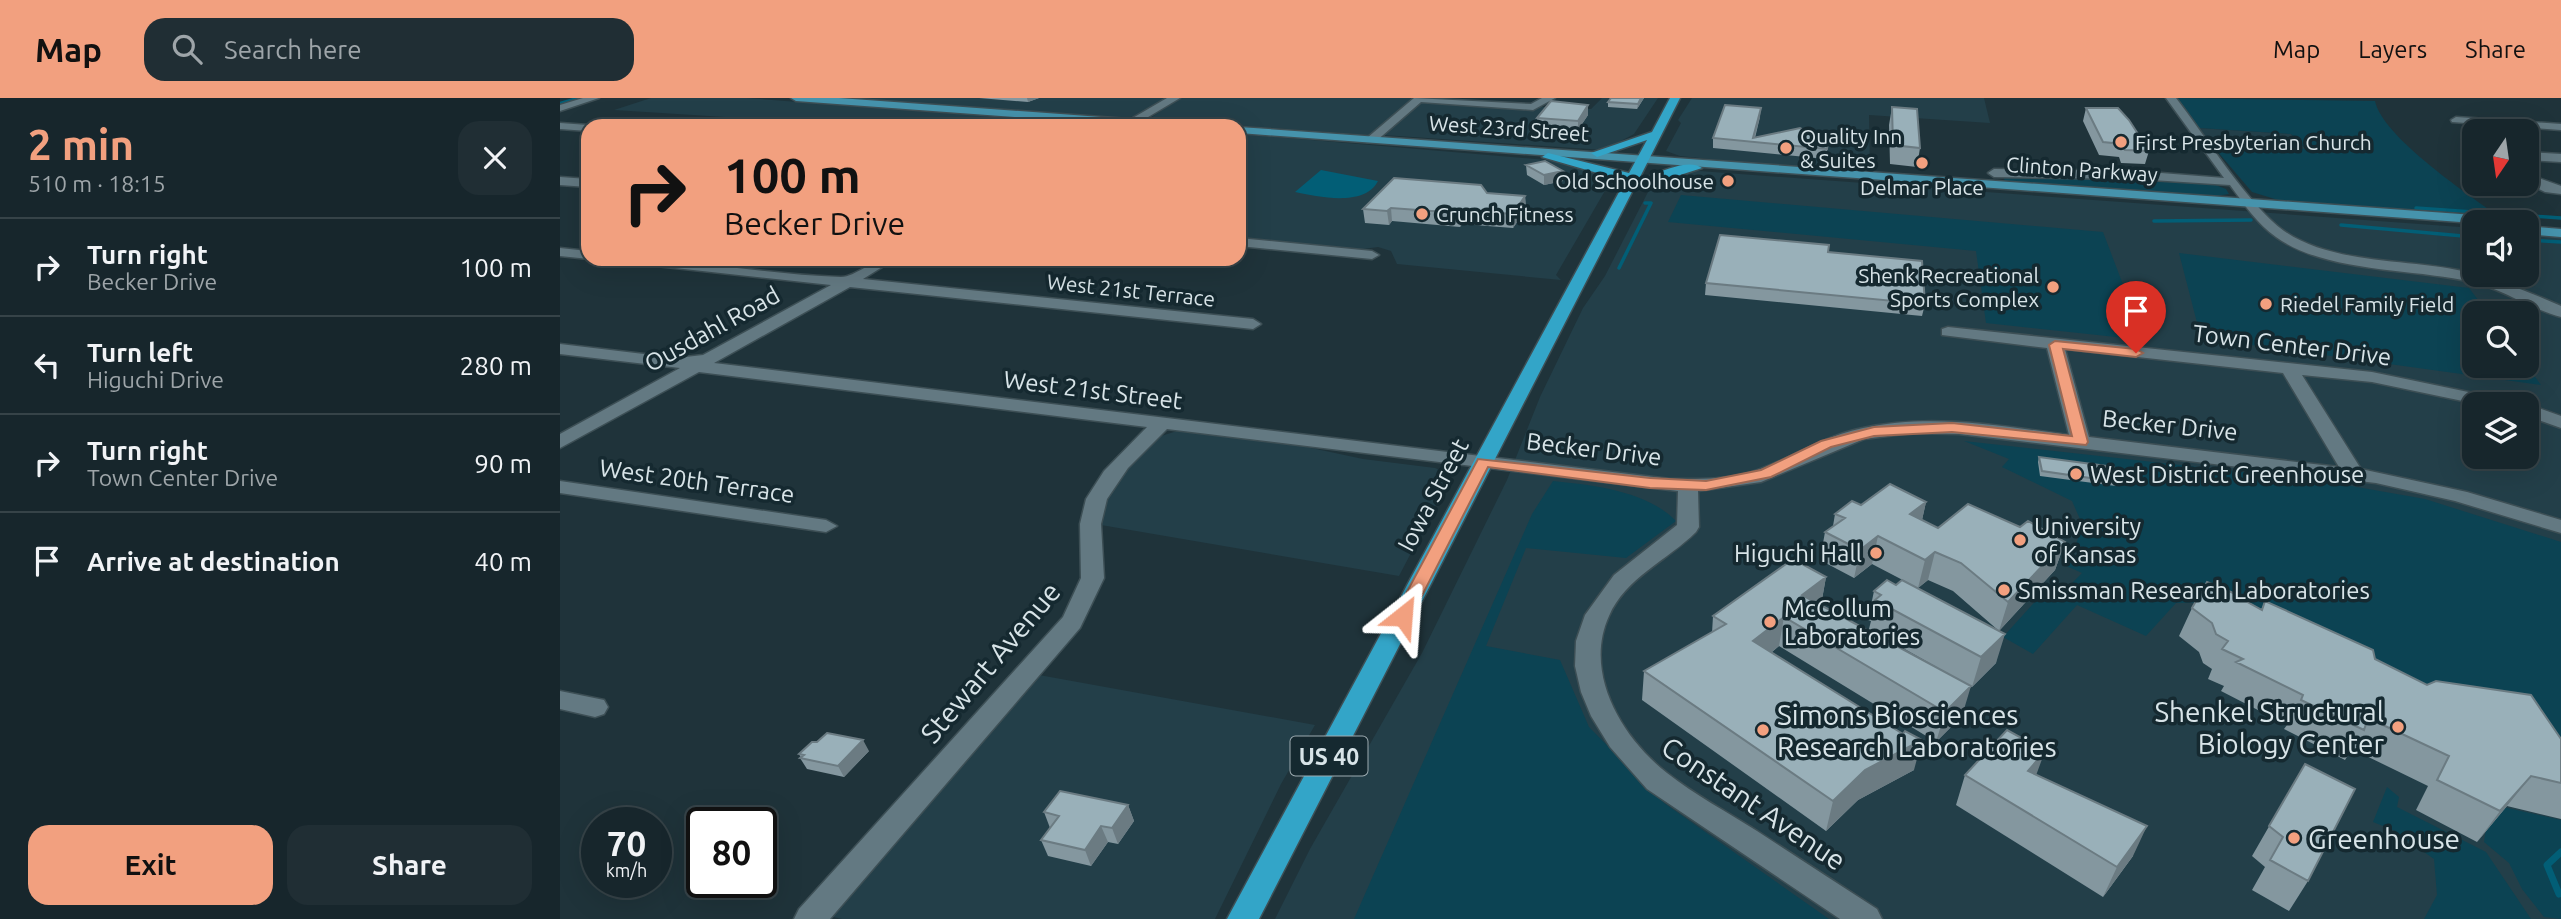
<!DOCTYPE html>
<meta charset="utf-8">
<style>
body{margin:0;font-family:Ubuntu,sans-serif;background:#202e34;color:#f1f3f6;height:100vh;display:flex;flex-direction:column;font-size:26px;white-space:nowrap}
*{box-sizing:border-box;margin:0}
p{font-size:23px;color:#9ea5a9}
.icon{flex:none;width:38px;height:38px;fill:none;stroke:currentColor;stroke-width:2;stroke-linecap:round;stroke-linejoin:round}
.map{position:relative;flex:1;overflow:hidden}
.details{display:flex;flex-direction:column;background:#17262c;width:560px}
.details>*{flex:none}
.top-card{position:absolute;left:21px;top:21px;width:665px;height:147px;border-radius:21px;box-shadow:0 7px 28px #0002,0 0 0 2px #364348;background:#f2a07f;color:#111;overflow:hidden}
.needle{width:46px;rotate:193deg}
.controls{position:absolute;left:1902px;top:21px;display:grid;gap:14px}
.controls a{display:grid;place-items:center;width:77px;height:77px;border-radius:14px;background:#17262c;box-shadow:0 7px 28px #0002,0 0 0 2px #364348;font-size:35px}
.speed{position:absolute;left:21px;top:709px;display:flex;gap:14px;font-size:35px;font-weight:700;text-align:center}
.speed>*{display:grid;place-content:center;width:91px;height:91px;border-radius:50%;background:#17262c;box-shadow:0 7px 28px #0002,0 0 0 2px #364348;line-height:1}
.speed small{font-size:18px;font-weight:400}
.speed .limit{border:4px solid #111;border-radius:10px;background:#fff;color:#111}
.pin{position:absolute;display:grid;place-items:center;width:60px;height:60px;color:#fff;margin:-72px -30px;border-radius:50% 50% 50% 0;rotate:-45deg;box-shadow:0 0 7px #0007}
.pin .icon{rotate:45deg}
.me{position:absolute;width:77px;margin:-38px;rotate:28deg;stroke-linejoin:round;filter:drop-shadow(0 0 5px #0008)}
.turn{display:flex;align-items:center;gap:24px;height:147px;padding:0 28px;font-size:32px}
.turn .icon{width:91px;height:91px;stroke-width:2.5}
.turn b{display:block;font-size:49px;line-height:60px}
.round{display:grid;place-items:center;flex:none;width:74px;height:74px;border-radius:21px;background:#202e34}
.head{display:flex;align-items:center;justify-content:space-between;height:119px;padding:0 28px}
h1{font-size:42px;font-weight:600;line-height:52px;color:#f2a07f}
.primary-button{display:flex;gap:14px;margin-top:auto;padding:14px 28px}
.primary-button a{flex:1;height:80px;border-radius:21px;background:#f2a07f;color:#111;font-size:28px;font-weight:600;line-height:80px;text-align:center}
.primary-button a+a{background:#202e34;color:#f1f3f6}
ul{padding:0;list-style:none}
li{display:flex;align-items:center;gap:21px;height:98px;padding:0 28px;border-top:2px solid #364348}
li div{flex:1}
li b{display:block;font-size:26px}
li em{font-style:normal}
header{display:flex;align-items:center;gap:42px;box-sizing:border-box;height:98px;padding:0 35px;background:#f2a07f;color:#111}
header strong{font-size:33px}
nav{display:flex;gap:38px;margin-inline-start:auto;font-size:24px}
.search{width:490px;height:63px;background:#202e34;display:flex;align-items:center;gap:18px;box-sizing:border-box;padding:0 24px;border-radius:21px;color:#9ea5a9;font-size:26px}
main{display:flex;flex:1;min-height:0}
.map>svg:first-child{display:block}
</style>
<header>
<strong>Map</strong>
<div class="search"><svg class="icon" aria-label="search" viewBox="0 0 24 24"><circle cx="10" cy="10" r="6"/><path d="M15 15l6 6"/></svg>Search here</div>
<nav><a>Map</a><a>Layers</a><a>Share</a></nav>
</header>
<main>
<section class="details">
<div class="head"><div><h1>2 min</h1><p>510 m · 18:15</p></div><a class="round"><svg class="icon" aria-label="close" viewBox="0 0 24 24"><path d="M6 6l12 12M18 6L6 18"/></svg></a></div>
<ul>
<li><svg class="icon" aria-label="right" viewBox="0 0 24 24"><path d="M7 20v-9h11M14 6l5 5-5 5"/></svg><div><b>Turn right</b><p>Becker Drive</p></div><em>100 m</em></li>
<li><svg class="icon" aria-label="left" viewBox="0 0 24 24"><path d="M17 20v-9H6M10 6l-5 5 5 5"/></svg><div><b>Turn left</b><p>Higuchi Drive</p></div><em>280 m</em></li>
<li><svg class="icon" aria-label="right" viewBox="0 0 24 24"><path d="M7 20v-9h11M14 6l5 5-5 5"/></svg><div><b>Turn right</b><p>Town Center Drive</p></div><em>90 m</em></li>
<li><svg class="icon" aria-label="arrive" viewBox="0 0 24 24"><path d="M6 21V4h12l-3 4 3 4H6"/></svg><div><b>Arrive at destination</b></div><em>40 m</em></li>
</ul>
<div class="primary-button"><a>Exit</a><a>Share</a></div>
</section>
<div class="map">
<svg width="2001" height="821" viewBox="0 0 2001 821">
<rect width="100%" height="100%" fill="#1f333a"/>
<path fill="#233f49" fill-rule="evenodd" d="M 91,0 L 187,0 L 555,28 L 304,28 L 54,12 Z
M 285,0 L 611,0 L 577,18 L 564,20 Z
M 620,0 L 856,0 L 809,37 L 589,21 Z
M 1042,0 L 1098,0 L 1074,36 L 1044,52 L 823,37 L 862,4 L 1031,11 Z
M 1132,0 L 1424,0 L 1430,25 L 1309,17 L 1310,74 L 1187,65 L 1120,58 L 1106,53 L 1121,25 L 1118,22 Z
M 1639,30 L 1731,36 L 1747,52 L 1651,46 Z
M 679,36 L 998,63 L 1053,79 L 996,177 L 1001,182 L 837,166 L 831,153 L 818,149 L 796,152 L 679,142 Z
M 1126,72 L 1914,130 L 1914,177 L 1967,177 L 1967,134 L 2001,137 L 2001,821 L 715,821 L 750,751 L 862,555 L 947,382 L 980,299 L 1023,210 L 1045,178 L 1088,94 L 1095,85 ZM 1914,215 L 1967,215 L 1967,268 L 1914,268 ZM 1914,306 L 1967,306 L 1967,359 L 1914,359 Z
M 617,333 L 742,348 L 803,361 L 875,370 L 884,374 L 889,382 L 839,478 L 541,427 L 549,398 L 567,372 L 598,339 Z
M 479,577 L 755,627 L 721,686 L 655,821 L 282,821 L 269,818 Z"/>
<path fill="#0c4353" d="M 1617,0 L 1815,3 C 1823,40 1911,98 1942,121 L 1718,102 L 1692,94 L 1651,46 L 1746,51 L 1731,36 L 1639,30 Z
M 1443,77 L 1653,86 L 1666,91 L 1669,96 L 1650,99 L 1445,84 Z
M 1121,97 L 1543,134 L 1584,242 L 1426,225 L 1416,153 L 1108,124 Z
M 1619,155 L 1909,190 L 1928,215 L 1914,215 L 1914,268 L 1967,268 L 1981,287 L 1641,240 Z
M 1404,343 L 1763,383 L 1865,401 L 2001,444 L 2001,660 L 1846,598 L 1648,504 L 1616,505 L 1586,538 L 1517,507 L 1473,556 L 1443,539 L 1492,485 L 1507,490 L 1522,475 L 1502,466 L 1507,459 L 1529,468 L 1540,459 L 1516,446 L 1523,428 L 1512,403 L 1442,369 L 1449,361 Z
M 993,383 C 1033,387 1087,393 1116,423 L 1066,460 L 966,450 L 926,548 L 1000,562 L 1029,629 L 1104,705 L 1269,821 L 794,821 L 972,416 Z
M 1827,689 L 1839,699 L 1837,709 L 1926,754 L 1971,821 L 1864,821 L 1877,797 L 1874,761 L 1833,732 L 1813,724 Z
M 1930,706 L 2001,722 L 2001,821 L 1984,819 L 1962,791 L 1949,765 L 1924,744 Z"/>
<path fill="#025e76" d="M 761,72 L 818,83 C 805,109 759,99 735,94 Z"/>
<g fill="none" stroke-linecap="round" stroke-linejoin="round">
<path stroke="#025e76" stroke-width="2.5" d="M 0,5 L 17,0"/>
<path stroke="#025e76" stroke-width="3.5" d="M 1856,110 L 2001,120
M 1594,123 L 1691,122
M 1781,127 L 1914,139
M 1967,142 L 2001,144
M 1059,170 L 1091,105 L 1085,105"/>
<path stroke="#025e76" stroke-width="7" d="M 1999,796 L 1987,767 L 2001,754"/>
<defs>
<path id="minor" d="M 23,0 L 39,0 L 0,13 L 0,7 Z
M 607,0 L 620,0 L 573,28 L 559,28 Z
M 854,0 L 971,6 L 982,0 L 995,0 L 973,12 L 861,4 L 815,44 L 807,44 L 807,40 Z
M 1606,0 L 1616,0 C 1644,36 1689,108 1724,133 C 1774,168 1854,160 1911,175 C 1941,183 1972,195 2001,208 L 2001,219 C 1970,211 1943,191 1912,184 C 1852,170 1766,175 1716,139 C 1697,126 1684,106 1670,87 L 1576,81 L 1434,79 L 1428,75 L 1434,71 L 1576,73 L 1664,80 Z
M 1896,19 L 2001,26 L 2001,32 L 1892,24 L 1891,22 Z
M 0,25 L 28,27 L 32,28 L 28,28 L 28,33 L 0,31 Z
M 1967,54 L 2001,56 L 2001,64 L 1967,62 Z
M 1967,76 L 2001,88 L 2001,96 L 1985,94 L 1967,85 Z
M 0,79 L 28,81 L 28,89 L 0,87 Z
M 679,140 L 812,153 L 819,157 L 812,161 L 679,148 Z
M 0,150 L 28,153 L 29,161 L 0,158 Z
M 62,161 C 135,161 208,177 281,179 C 296,179 310,161 335,161 L 303,181 L 693,221 L 701,226 L 693,231 L 290,189 L 154,265 L 1110,381 C 1136,381 1164,382 1189,375 C 1229,363 1262,338 1303,330 C 1371,315 1442,328 1509,337 L 1487,250 L 1382,237 L 1382,231 L 1388,229 L 1812,274 L 1942,301 L 1951,306 L 1917,306 L 1812,284 L 1742,277 L 1801,371 L 1907,394 L 2001,422 L 2001,435 L 1895,403 L 1816,385 L 1399,336 L 1351,335 L 1304,341 L 1201,384 L 1138,393 L 1139,429 L 1136,434 C 1108,462 1065,480 1049,518 C 1023,575 1062,640 1107,675 C 1135,697 1167,714 1197,733 C 1237,759 1277,785 1317,811 L 1322,821 L 1280,821 L 1087,691 L 1050,649 L 1031,618 L 1021,594 L 1015,568 L 1016,543 L 1025,517 L 1054,477 L 1117,427 L 1118,393 L 607,331 L 568,370 L 547,401 L 541,426 L 544,480 L 520,530 L 270,821 L 234,821 L 239,811 L 503,519 L 521,480 L 520,426 L 526,401 L 544,373 L 587,329 L 139,274 L 0,350 L 0,336 L 120,270 L 0,256 L 0,246 L 117,260 L 143,257 L 271,187 L 69,165 ZM 1505,251 L 1723,275 L 1779,369 L 1529,339 Z
M 1967,306 L 2001,318 L 2001,330 L 1967,318 Z
M 0,383 L 266,422 L 277,428 L 266,434 L 0,395 Z
M 0,593 L 44,602 L 48,609 L 44,616 L 35,619 L 0,611 Z"/>
<path id="major" d="M 231,0 L 279,0 L 623,25 L 629,28 L 578,28 L 236,3 Z
M 679,29 L 1956,120 L 1963,124 L 1914,125 L 679,35 Z
M 1967,128 L 2001,131 L 2001,139 L 1967,136 Z"/>
<path id="highway" d="M 1110,0 L 1120,0 L 1078,83 C 1094,77 1127,59 1142,70 L 1073,92 L 699,821 L 667,821 L 1065,83 L 982,59 L 988,55 L 1069,75 L 1087,42 L 1037,59 L 1031,55 L 1092,34 Z"/>
</defs>
<use href="#minor" stroke="#3d4f55" stroke-width="3"/>
<use href="#major" stroke="#3d4f55" stroke-width="3"/>
<use href="#highway" stroke="#3d4f55" stroke-width="3"/>
<use href="#minor" fill="#637982" fill-rule="evenodd"/>
<use href="#major" fill="#4693ac" fill-rule="evenodd"/>
<use href="#highway" fill="#33a5c8" fill-rule="evenodd"/>
</g>
<path fill="#84979f" d="M 419,0 L 479,0 L 468,4 Z
M 1051,0 L 1084,0 L 1077,11 L 1048,9 L 1048,4 Z
M 1332,9 L 1360,50 L 1357,69 L 1330,66 L 1329,27 Z
M 1526,10 L 1589,53 L 1585,66 L 1561,65 L 1559,59 L 1539,57 L 1523,23 Z
M 1028,17 L 1018,32 L 977,30 L 977,20 Z
M 1200,19 L 1195,40 L 1255,38 L 1269,39 L 1266,61 L 1153,50 L 1153,40 Z
M 966,67 L 1003,83 L 984,87 L 967,77 Z
M 927,95 L 965,98 L 966,111 L 953,130 L 902,126 L 900,129 L 832,123 L 829,127 L 805,125 L 803,111 Z
M 1268,154 L 1365,206 L 1362,218 L 1145,197 L 1146,185 Z
M 1479,359 L 1558,384 L 1556,388 L 1480,378 L 1478,364 Z
M 1366,404 L 1362,422 L 1378,430 L 1460,429 L 1505,444 L 1495,472 L 1439,533 L 1436,565 L 1412,589 L 1309,531 L 1311,523 L 1308,522 L 1314,493 L 1439,533 L 1393,493 L 1368,482 L 1358,490 L 1312,466 L 1294,480 L 1260,462 L 1265,434 L 1273,428 L 1275,416 L 1301,407 Z
M 1266,479 L 1261,507 L 1402,618 L 1376,644 L 1219,548 L 1212,554 L 1354,672 L 1298,702 L 1266,733 L 1082,602 L 1084,573 L 1152,535 L 1153,518 Z
M 1684,502 L 1701,512 L 1705,503 L 1815,561 L 1867,587 L 2001,641 L 2001,721 L 1947,708 L 1917,744 L 1856,712 L 1868,688 L 1792,651 L 1785,662 L 1724,631 L 1727,627 L 1661,593 L 1664,588 L 1648,581 L 1652,571 L 1643,565 L 1639,554 L 1619,538 L 1632,510 Z
M 309,653 L 284,679 L 247,671 L 240,660 L 241,660 L 239,656 Z
M 1745,666 L 1748,783 L 1729,813 L 1692,792 L 1705,769 L 1692,758 Z
M 1405,677 L 1476,677 L 1573,758 L 1543,799 L 1396,707 Z
M 568,707 L 574,723 L 558,746 L 548,744 L 531,768 L 488,758 L 481,742 L 490,730 L 484,714 Z"/>
<path fill="#6b7b82" d="M 467,0 L 479,0 L 468,4 Z
M 1081,0 L 1084,0 L 1077,11 L 1078,6 Z
M 1028,7 L 1028,17 L 1018,32 L 1018,23 Z
M 1201,10 L 1200,19 L 1193,44 Z
M 1003,73 L 1003,83 L 984,87 L 984,77 Z
M 965,98 L 966,111 L 953,130 L 953,116 Z
M 831,110 L 832,123 L 829,127 L 827,113 Z
M 902,112 L 902,126 L 900,129 L 899,115 Z
M 1366,404 L 1360,431 L 1350,416 Z
M 1318,438 L 1312,466 L 1294,480 L 1300,452 Z
M 1505,444 L 1495,472 L 1439,533 L 1448,504 Z
M 1375,454 L 1368,482 L 1358,490 L 1365,462 Z
M 1266,479 L 1261,507 L 1242,497 Z
M 1224,519 L 1219,548 L 1189,572 L 1193,543 Z
M 1445,536 L 1436,565 L 1412,589 L 1421,559 Z
M 1411,588 L 1402,618 L 1376,644 L 1385,614 Z
M 303,642 L 309,653 L 284,679 L 278,668 Z
M 1362,642 L 1354,672 L 1298,702 L 1266,733 L 1273,703 L 1305,672 Z
M 1485,653 L 1474,683 L 1468,673 Z
M 1971,678 L 1947,708 L 1917,744 L 1940,713 Z
M 568,707 L 574,723 L 558,746 L 552,730 Z
M 541,728 L 548,744 L 531,768 L 525,752 Z
M 1587,728 L 1573,758 L 1543,799 L 1557,769 Z"/>
<path fill="#99b0b9" stroke="#6b7b82" stroke-width="2" d="M 1051,0 L 1081,0 L 1078,6 L 1048,4 Z
M 991,3 L 1028,7 L 1018,23 L 977,20 Z
M 1165,7 L 1201,10 L 1193,40 L 1240,30 L 1255,38 L 1269,39 L 1267,51 L 1153,40 Z
M 1332,9 L 1357,11 L 1360,50 L 1333,47 Z
M 1526,10 L 1558,10 L 1569,22 L 1589,53 L 1565,52 L 1562,46 L 1543,44 Z
M 985,63 L 1003,73 L 984,77 L 966,67 Z
M 834,80 L 921,87 L 927,95 L 965,98 L 953,116 L 902,112 L 899,115 L 831,110 L 827,113 L 803,111 Z
M 1160,137 L 1269,147 L 1268,154 L 1362,163 L 1365,206 L 1146,185 Z
M 1479,359 L 1554,369 L 1558,384 L 1482,373 Z
M 1330,386 L 1366,404 L 1350,416 L 1378,430 L 1408,406 L 1460,429 L 1468,423 L 1505,444 L 1448,504 L 1401,465 L 1375,454 L 1365,462 L 1318,438 L 1300,452 L 1265,434 L 1285,420 L 1275,416 L 1292,403 L 1301,407 Z
M 1233,461 L 1266,479 L 1242,497 L 1411,588 L 1385,614 L 1224,519 L 1193,543 L 1343,636 L 1345,633 L 1362,642 L 1305,672 L 1273,703 L 1084,573 L 1166,526 L 1153,518 Z
M 1327,482 L 1336,487 L 1342,482 L 1445,536 L 1421,559 L 1315,502 L 1321,497 L 1314,493 Z
M 1647,484 L 1683,499 L 1684,502 L 1702,512 L 1705,503 L 1813,552 L 1815,561 L 1867,587 L 1876,583 L 1971,597 L 2001,641 L 2001,685 L 1971,678 L 1940,713 L 1877,682 L 1889,658 L 1808,620 L 1804,632 L 1741,602 L 1743,597 L 1676,564 L 1683,561 L 1662,551 L 1668,543 L 1656,536 L 1652,525 L 1632,510 Z
M 1447,632 L 1485,653 L 1468,673 L 1587,728 L 1557,769 L 1405,677 Z
M 267,635 L 303,642 L 278,668 L 240,660 L 244,657 L 239,656 L 252,644 L 257,644 Z
M 1745,666 L 1795,691 L 1748,783 L 1710,762 L 1723,739 L 1709,728 Z
M 500,693 L 568,707 L 552,730 L 541,728 L 525,752 L 481,742 L 499,718 L 484,714 Z"/>
<path fill="#f2a07f" stroke="#9d6853" stroke-width="2" d="M 1495,243 L 1576,251 L 1583,255 L 1576,259 L 1503,251 L 1528,344 L 1526,347 L 1392,334 L 1314,338 L 1271,349 L 1211,379 L 1146,392 L 1090,390 L 928,369 L 849,523 L 836,523 L 834,518 L 918,361 L 1090,380 L 1146,383 L 1201,372 L 1261,343 L 1314,329 L 1392,325 L 1512,338 L 1489,247 Z"/>
<g fill="#f2a07f" stroke="#152930" stroke-width="2.5">
<circle cx="1561" cy="44" r="7"/>
<circle cx="1226" cy="50" r="7"/>
<circle cx="1362" cy="65" r="7"/>
<circle cx="1168" cy="83" r="7"/>
<circle cx="862" cy="116" r="7"/>
<circle cx="1493" cy="189" r="7"/>
<circle cx="1706" cy="206" r="7"/>
<circle cx="1516" cy="376" r="7"/>
<circle cx="1460" cy="442" r="7"/>
<circle cx="1316" cy="455" r="7"/>
<circle cx="1444" cy="492" r="7"/>
<circle cx="1210" cy="524" r="7"/>
<circle cx="1838" cy="629" r="7"/>
<circle cx="1203" cy="632" r="7"/>
<circle cx="1734" cy="740" r="7"/>
</g>
<g text-anchor="middle" dominant-baseline="central" stroke-width="7" stroke-linejoin="round" paint-order="stroke">
<g font-size="21" fill="#d8e4e8" stroke="#152930">
<text transform="translate(949 30) rotate(4)">West 23rd Street</text>
<text transform="translate(1522 71) rotate(4)">Clinton Parkway</text>
<text transform="translate(571 192) rotate(6)">West 21st Terrace</text>
</g>
<g font-size="21" fill="#d8e4e8" stroke="#152930" text-anchor="start">
<text x="1240" y="38">Quality Inn<tspan x="1240" dy="24">&amp; Suites</tspan></text>
<text x="1575" y="44">First Presbyterian Church</text>
<text x="1154" y="83" text-anchor="end">Old Schoolhouse</text>
<text x="1362" y="89" text-anchor="middle">Delmar Place</text>
<text x="876" y="116">Crunch Fitness</text>
<text x="1479" y="177" text-anchor="end">Shenk Recreational<tspan x="1479" dy="24">Sports Complex</tspan></text>
<text x="1720" y="206">Riedel Family Field</text>
</g>
<rect fill="#152930" stroke="#9eacb1" stroke-width="2" x="730.5" y="638.5" width="77" height="39" rx="5"/>
<g font-size="23" font-weight="bold" fill="#d8e4e8">
<text x="769" y="658">US 40</text>
</g>
<g font-size="24" fill="#d8e4e8" stroke="#152930">
<text transform="translate(152 231) rotate(-29)">Ousdahl Road</text>
<text transform="translate(1732 247) rotate(7)">Town Center Drive</text>
<text transform="translate(533 292) rotate(7)">West 21st Street</text>
<text transform="translate(1610 327) rotate(6)">Becker Drive</text>
<text transform="translate(1034 351) rotate(7)">Becker Drive</text>
<text transform="translate(137 383) rotate(8)">West 20th Terrace</text>
<text transform="translate(873 397) rotate(-62)">Iowa Street</text>
</g>
<g font-size="24" fill="#d8e4e8" stroke="#152930" text-anchor="start">
<text x="1530" y="376">West District Greenhouse</text>
<text x="1474" y="428">University<tspan x="1474" dy="28">of Kansas</tspan></text>
<text x="1302" y="455" text-anchor="end">Higuchi Hall</text>
<text x="1458" y="492">Smissman Research Laboratories</text>
<text x="1224" y="510">McCollum<tspan x="1224" dy="28">Laboratories</tspan></text>
</g>
<g font-size="28" fill="#d8e4e8" stroke="#152930">
<text transform="translate(430 564) rotate(-50)">Stewart Avenue</text>
<text transform="translate(1194 705) rotate(34)">Constant Avenue</text>
</g>
<g font-size="28" fill="#d8e4e8" stroke="#152930" text-anchor="start">
<text x="1824" y="613" text-anchor="end">Shenkel Structural<tspan x="1824" dy="32">Biology Center</tspan></text>
<text x="1217" y="616">Simons Biosciences<tspan x="1217" dy="32">Research Laboratories</tspan></text>
<text x="1748" y="740">Greenhouse</text>
</g>
</g>
</svg>
<div class="controls">
<a><svg class="needle" viewBox="-14 -14 28 28"><path d="M0-13l5 13h-10z" fill="#e53935"/><path d="M0 13l5-13h-10z" fill="#9ea5a9"/></svg></a>
<a><svg class="icon" aria-label="sound" viewBox="0 0 24 24"><path d="M4 9h4l5-4v14l-5-4H4zM17 9q2 3 0 6"/></svg></a>
<a><svg class="icon" aria-label="search" viewBox="0 0 24 24"><circle cx="10" cy="10" r="6"/><path d="M15 15l6 6"/></svg></a>
<a><svg class="icon" aria-label="layers" viewBox="0 0 24 24"><path d="M12 4l9 5-9 5-9-5zM3 14l9 5 9-5"/></svg></a>
</div>
<div class="speed"><div>70<small>km/h</small></div><div class="limit">80</div></div>
<div class="pin" style="left:1576px;top:255px;background:#d93025"><svg class="icon" aria-label="arrive" viewBox="0 0 24 24"><path d="M6 21V4h12l-3 4 3 4H6"/></svg></div>
<svg class="me" style="left:843px;top:518px" viewBox="-20 -20 40 40"><path d="M0-17L14 15 0 8-14 15z" fill="#f2a07f" stroke="#fff" stroke-width="4"/></svg>
<div class="top-card">
<div class="turn"><svg class="icon" aria-label="right" viewBox="0 0 24 24"><path d="M7 20v-9h11M14 6l5 5-5 5"/></svg><div><b>100 m</b>Becker Drive</div></div>
</div>
</div>
</main>
